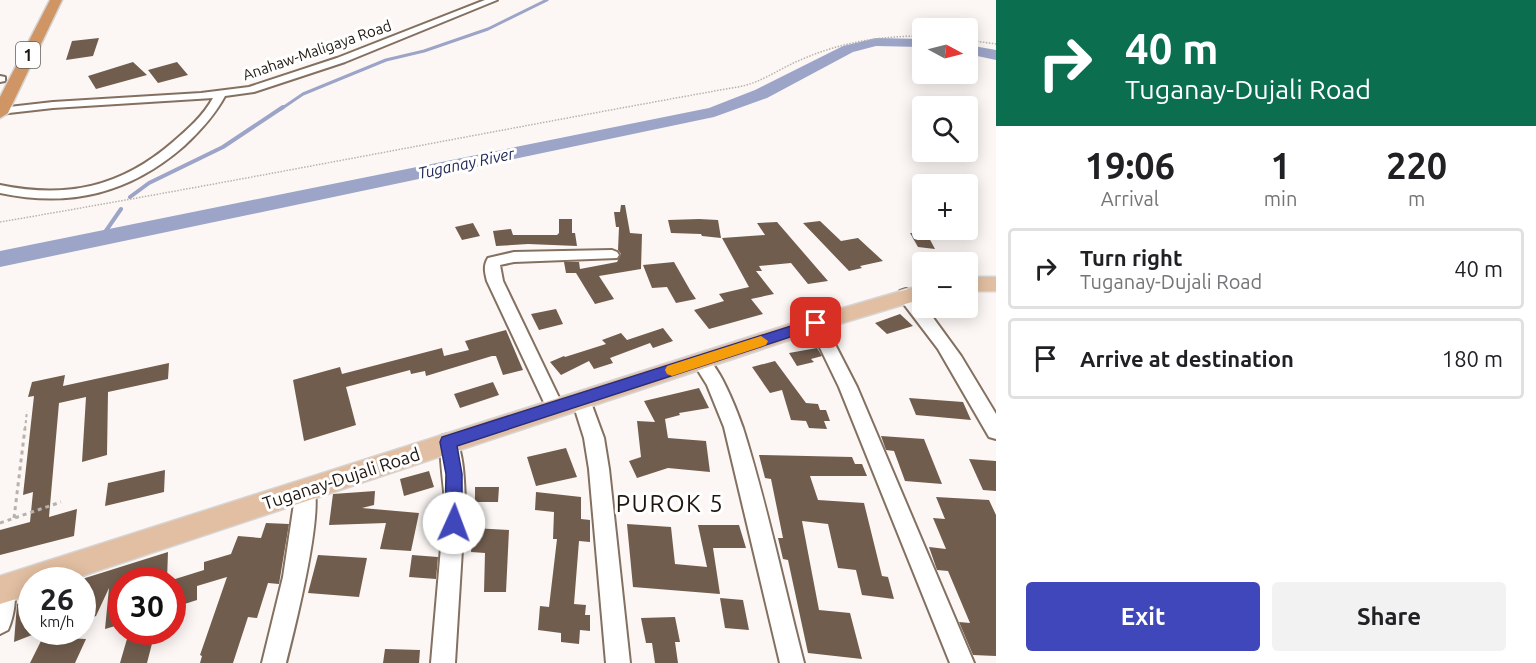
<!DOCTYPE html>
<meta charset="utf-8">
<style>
body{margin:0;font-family:Ubuntu,sans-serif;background:#f2f2f2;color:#202124;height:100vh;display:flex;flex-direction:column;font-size:22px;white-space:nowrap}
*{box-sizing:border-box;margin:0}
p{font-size:20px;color:#757577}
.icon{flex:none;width:33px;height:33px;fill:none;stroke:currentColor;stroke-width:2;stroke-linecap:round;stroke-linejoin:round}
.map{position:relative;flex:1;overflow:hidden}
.sheet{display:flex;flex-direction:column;background:#fff;width:540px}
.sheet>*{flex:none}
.top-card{background:#0b6e4f;color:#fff;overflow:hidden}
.needle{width:39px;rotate:97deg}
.buttons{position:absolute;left:912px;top:18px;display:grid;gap:12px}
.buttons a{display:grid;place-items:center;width:66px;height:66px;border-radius:6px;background:#fff;box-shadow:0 3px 15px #0003;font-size:30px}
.speed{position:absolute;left:18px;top:567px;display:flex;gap:12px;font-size:30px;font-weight:700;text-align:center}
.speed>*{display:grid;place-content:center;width:78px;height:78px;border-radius:50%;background:#fff;box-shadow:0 3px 15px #0003;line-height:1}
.speed small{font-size:15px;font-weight:400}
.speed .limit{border:9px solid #d22;background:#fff;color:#111}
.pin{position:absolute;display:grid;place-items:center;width:51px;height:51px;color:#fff;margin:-26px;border-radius:12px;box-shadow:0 3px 9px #0006}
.me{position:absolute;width:66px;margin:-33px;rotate:2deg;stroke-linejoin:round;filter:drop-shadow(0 0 4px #0008)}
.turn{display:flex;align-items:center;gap:21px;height:126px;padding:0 30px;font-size:27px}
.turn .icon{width:78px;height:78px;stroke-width:2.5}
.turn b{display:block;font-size:42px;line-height:51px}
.eta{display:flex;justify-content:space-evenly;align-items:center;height:102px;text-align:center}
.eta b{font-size:36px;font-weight:700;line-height:42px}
.primary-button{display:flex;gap:12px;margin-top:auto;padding:12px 30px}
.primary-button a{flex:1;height:69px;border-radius:6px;background:#4047bb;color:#fff;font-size:24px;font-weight:700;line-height:69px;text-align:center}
.primary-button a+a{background:#f2f2f2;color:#202124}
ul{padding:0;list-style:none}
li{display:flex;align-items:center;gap:18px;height:81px;margin:0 12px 9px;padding:0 18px;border:3px solid #e0e0e0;border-radius:6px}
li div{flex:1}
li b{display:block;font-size:22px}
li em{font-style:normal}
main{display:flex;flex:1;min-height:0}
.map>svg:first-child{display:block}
</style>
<main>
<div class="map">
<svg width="996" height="663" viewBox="0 0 996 663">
<rect width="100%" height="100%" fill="#fcf7f4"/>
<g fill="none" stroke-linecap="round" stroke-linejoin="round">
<path stroke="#9ca4c7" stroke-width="3" d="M 281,109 L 303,94 L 386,60 L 424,51 L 488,29 L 547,0"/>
<path stroke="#9ca4c7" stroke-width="4" d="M 130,197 L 149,183 L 223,147 L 283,107
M 101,238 L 121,209"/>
<path fill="#9ca4c7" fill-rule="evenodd" d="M 876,38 L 922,39 L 922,47 L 876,46 L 853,52 L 767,98 L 714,117 L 0,267 L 0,251 L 709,108 L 755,90 L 843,46 Z
M 968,45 L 996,50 L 996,60 L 968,54 Z"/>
</g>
<path fill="#715d4e" d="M 99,38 L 93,56 L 66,60 L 72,41 Z
M 133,62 L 147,75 L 96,89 L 88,76 Z
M 177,62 L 188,75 L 158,83 L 148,70 Z
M 621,205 L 625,205 L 630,233 L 642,234 L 641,269 L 599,276 L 614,299 L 595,304 L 576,273 L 566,273 L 564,262 L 579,262 L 580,269 L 617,262 L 621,254 L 618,250 L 619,227 L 616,227 L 614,212 L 620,212 Z
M 559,219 L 572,219 L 572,233 L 575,233 L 577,246 L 528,244 L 496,246 L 493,231 L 511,229 L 513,235 L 557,235 L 559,233 Z
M 699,219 L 718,220 L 721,238 L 702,236 L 701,234 L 671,233 L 668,220 Z
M 820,221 L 841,241 L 858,238 L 883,261 L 860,266 L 862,268 L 849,271 L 803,223 Z
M 777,222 L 828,281 L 808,284 L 791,263 L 759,266 L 762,271 L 756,271 L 774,294 L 751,299 L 763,314 L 709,329 L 694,310 L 724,301 L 719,294 L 749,287 L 722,238 L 765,235 L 757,223 Z
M 473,223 L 480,236 L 462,240 L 455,227 Z
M 910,233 L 927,234 L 935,249 L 918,247 Z
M 674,262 L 690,290 L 696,299 L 676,303 L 667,287 L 652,288 L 643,265 Z
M 556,309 L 563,324 L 539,330 L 531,314 Z
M 900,314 L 913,326 L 887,334 L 875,323 Z
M 663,328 L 673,341 L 653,348 L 650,343 L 610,358 L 613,363 L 594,369 L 589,361 L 561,375 L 550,362 L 564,356 L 565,357 L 606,344 L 602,340 L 621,333 L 627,340 Z
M 506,330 L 523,370 L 503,375 L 496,356 L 492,356 L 426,376 L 425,371 L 411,374 L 410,370 L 346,387 L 356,425 L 304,441 L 293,380 L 340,367 L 342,374 L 442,348 L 444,356 L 469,350 L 465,341 Z
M 817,348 L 822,356 L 811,359 L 814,362 L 797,366 L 789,353 Z
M 775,361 L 806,403 L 818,404 L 820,410 L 826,410 L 830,421 L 824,421 L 827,429 L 809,428 L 806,421 L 791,420 L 782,390 L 770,393 L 752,367 Z
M 169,363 L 168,379 L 108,392 L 107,455 L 82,462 L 86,397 L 59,403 L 49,517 L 77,509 L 74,536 L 0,555 L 0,530 L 30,522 L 33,492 L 23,495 L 34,396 L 28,397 L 32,382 L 65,375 L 63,386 Z
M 493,382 L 499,395 L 460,408 L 454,394 Z
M 699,388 L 709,408 L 679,413 L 680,415 L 665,419 L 668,438 L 706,441 L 710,472 L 668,468 L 637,478 L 629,461 L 641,457 L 637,421 L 655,422 L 644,401 Z
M 909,398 L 963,402 L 971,420 L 916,415 Z
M 881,436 L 924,439 L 942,484 L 905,481 L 894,451 L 886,450 Z
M 566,448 L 577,477 L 536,486 L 527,457 Z
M 759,455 L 852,457 L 855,464 L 862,464 L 867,476 L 810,476 L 818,500 L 864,503 L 882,576 L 888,577 L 894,599 L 862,595 L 856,570 L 838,568 L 828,524 L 802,521 L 819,610 L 850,613 L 862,659 L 808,653 L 788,560 L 783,559 L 778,538 L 783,538 L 771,479 L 765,478 Z
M 969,459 L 996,461 L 996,491 L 983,490 Z
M 165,470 L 164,492 L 105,506 L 108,483 Z
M 429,471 L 434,487 L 404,496 L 400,479 Z
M 475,487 L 499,487 L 498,502 L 475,502 Z
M 375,491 L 374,505 L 362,508 L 419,513 L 411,551 L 380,549 L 386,523 L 329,525 L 333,494 Z
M 536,492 L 581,497 L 581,519 L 590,520 L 590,542 L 579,541 L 574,604 L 586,605 L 585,615 L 590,615 L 590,631 L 580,630 L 579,644 L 561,642 L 561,633 L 538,630 L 540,606 L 549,607 L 557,539 L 553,539 L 554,512 L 535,510 Z
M 936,497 L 989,500 L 996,515 L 996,656 L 973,655 L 959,622 L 970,623 L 948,571 L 937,570 L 929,547 L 946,549 L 933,518 L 945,519 Z
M 266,523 L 289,524 L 279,584 L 268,583 L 257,618 L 248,617 L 233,663 L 200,663 L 202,656 L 200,655 L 227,577 L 197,586 L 197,600 L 172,608 L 172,580 L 204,570 L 204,562 L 231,554 L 238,536 L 261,538 Z
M 627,524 L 671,527 L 675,564 L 707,567 L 698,525 L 739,525 L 746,548 L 713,548 L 720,594 L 633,587 Z
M 473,528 L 509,530 L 506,592 L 484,592 L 485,553 L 471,552 Z
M 168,552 L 167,580 L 122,580 L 122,624 L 105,629 L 109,588 L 96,616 L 82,621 L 82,579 Z
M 318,555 L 367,558 L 359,597 L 308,593 Z
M 412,555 L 438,557 L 436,579 L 409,577 Z
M 32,598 L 32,635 L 14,642 L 17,604 Z
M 720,598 L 743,600 L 749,630 L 725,628 Z
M 675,617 L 680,642 L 675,642 L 678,663 L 655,663 L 652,643 L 646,643 L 641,618 Z
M 129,632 L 155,632 L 147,663 L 120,663 Z
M 43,637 L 86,639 L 75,663 L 30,663 Z
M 385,649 L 420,650 L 419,663 L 383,663 Z"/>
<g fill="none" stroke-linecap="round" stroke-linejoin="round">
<defs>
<path id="minor" d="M 485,0 L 497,0 L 345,62 L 254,92 L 225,96 C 214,116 200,131 184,146 C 130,193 71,208 0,193 L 0,185 C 67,199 121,187 173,142 C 188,129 203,116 213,98 L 53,108 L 0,114 L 0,108 L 53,102 L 201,93 L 249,87 L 337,58 Z
M 0,76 L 5,77 L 5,81 L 0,82 Z
M 612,250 L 617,252 L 619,255 L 617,258 L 514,262 L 500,265 L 503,281 L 564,408 L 561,413 L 555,416 L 549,413 L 487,281 C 485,273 483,266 488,258 L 514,252 Z
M 906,289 L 912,291 L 922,304 L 922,308 L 926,308 L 961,356 L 996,414 L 996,439 L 989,437 L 938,349 L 900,299 L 898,295 L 900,291 Z
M 816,317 L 822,319 L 857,387 L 974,663 L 950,663 L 839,387 L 808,323 L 810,319 Z
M 701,354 C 718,360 737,411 743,428 C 767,504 784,586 804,663 L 780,663 L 724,427 L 707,385 L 692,361 L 695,356 Z
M 581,393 L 587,395 L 590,400 L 604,438 L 609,469 L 630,663 L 606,663 L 589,469 L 584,438 L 572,400 L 575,395 Z
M 448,434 L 455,436 C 464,456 464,480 465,501 L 455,663 L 431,663 L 445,501 C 444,488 438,443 441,436 Z
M 306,481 L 313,483 C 325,510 294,631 286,663 L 262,663 L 283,577 L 296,490 L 299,483 Z
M 4,577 L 12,580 C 18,594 14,616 8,630 L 0,634 L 0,578 Z"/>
<path id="major" d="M 968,277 L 996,277 L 996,291 L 968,291 Z
M 922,285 L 922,299 L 822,329 L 70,580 L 32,580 L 32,594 L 0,604 L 0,576 L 809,318 Z"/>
<path id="highway" d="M 50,0 L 62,0 L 8,113 L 0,118 L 0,97 Z"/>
</defs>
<use href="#minor" stroke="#847060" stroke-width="4"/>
<use href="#major" stroke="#d6d5d4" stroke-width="3"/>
<use href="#highway" stroke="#d6d5d4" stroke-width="3"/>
<path stroke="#b7b2ad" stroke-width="1.5" stroke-dasharray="1.5 1.5" stroke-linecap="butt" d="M 968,40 L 996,44
M 0,222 C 246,180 491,131 737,87 C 759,84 777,70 798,61 C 838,43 878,36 922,36"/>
<path stroke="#b7b2ad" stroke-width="2" stroke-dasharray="3 3" stroke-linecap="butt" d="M 25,429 L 27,411"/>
<path stroke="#b7b2ad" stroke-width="3" stroke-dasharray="4 4" stroke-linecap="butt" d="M 14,518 L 25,428
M 0,523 L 61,502"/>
<use href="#minor" fill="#fff" fill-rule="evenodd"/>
<use href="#major" fill="#e2bfa2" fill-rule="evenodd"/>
<use href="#highway" fill="#cf9564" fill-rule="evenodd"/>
</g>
<path fill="#4047bb" stroke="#2a2e7a" stroke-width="1.5" d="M 816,318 L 821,320 L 823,323 L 821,327 L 457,446 L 462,474 L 462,523 L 460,529 L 454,532 L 448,529 L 445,523 L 446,474 L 440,442 L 442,437 Z"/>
<path fill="#f59e0b" d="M 761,336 L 768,341 L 766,345 L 672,376 L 667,374 L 665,370 L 667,366 Z"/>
<g text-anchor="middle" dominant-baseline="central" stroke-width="6" stroke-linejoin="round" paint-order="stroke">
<g font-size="15" fill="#1e1710" stroke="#fff">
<text transform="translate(317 50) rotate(-19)">Anahaw-Maligaya Road</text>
</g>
<rect fill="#fff" stroke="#625d58" stroke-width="1.5" x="16" y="42" width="24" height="26" rx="4.5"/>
<g font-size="16" font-weight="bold" fill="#1e1710">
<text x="28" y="55">1</text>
</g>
<g font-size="16" font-style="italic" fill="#232a57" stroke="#fff">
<text transform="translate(466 163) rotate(-12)">Tuganay River</text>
</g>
<g font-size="18" fill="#1e1710" stroke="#fff">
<text transform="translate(341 478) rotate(-18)">Tuganay-Dujali Road</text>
</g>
<g font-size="24" letter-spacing="1.5" fill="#1e1710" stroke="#fff">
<text x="670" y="503">PUROK 5</text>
</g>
</g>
</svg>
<div class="buttons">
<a><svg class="needle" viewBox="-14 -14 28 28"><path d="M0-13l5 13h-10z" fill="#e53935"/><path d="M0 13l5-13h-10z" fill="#757577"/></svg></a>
<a><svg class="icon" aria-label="search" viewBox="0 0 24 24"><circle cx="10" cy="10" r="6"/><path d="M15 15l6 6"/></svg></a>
<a>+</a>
<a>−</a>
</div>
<div class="speed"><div>26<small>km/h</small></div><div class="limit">30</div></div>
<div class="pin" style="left:816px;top:323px;background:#d93025"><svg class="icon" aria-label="arrive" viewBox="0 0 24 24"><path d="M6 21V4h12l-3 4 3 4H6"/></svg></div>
<svg class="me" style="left:454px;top:523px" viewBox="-20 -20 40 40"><circle r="19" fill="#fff"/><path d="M0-13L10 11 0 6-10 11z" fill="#4047bb"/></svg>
</div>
<section class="sheet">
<div class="top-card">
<div class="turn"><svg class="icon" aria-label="right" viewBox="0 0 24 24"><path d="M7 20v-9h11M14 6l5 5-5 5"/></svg><div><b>40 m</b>Tuganay-Dujali Road</div></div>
</div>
<div class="eta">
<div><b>19:06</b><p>Arrival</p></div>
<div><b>1</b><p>min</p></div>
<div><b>220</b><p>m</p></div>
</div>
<ul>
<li><svg class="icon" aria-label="right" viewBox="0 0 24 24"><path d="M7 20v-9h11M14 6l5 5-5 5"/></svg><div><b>Turn right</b><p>Tuganay-Dujali Road</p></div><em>40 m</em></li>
<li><svg class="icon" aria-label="arrive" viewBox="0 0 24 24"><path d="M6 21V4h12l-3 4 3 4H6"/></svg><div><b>Arrive at destination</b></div><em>180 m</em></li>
</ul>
<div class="primary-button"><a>Exit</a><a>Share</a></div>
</section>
</main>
